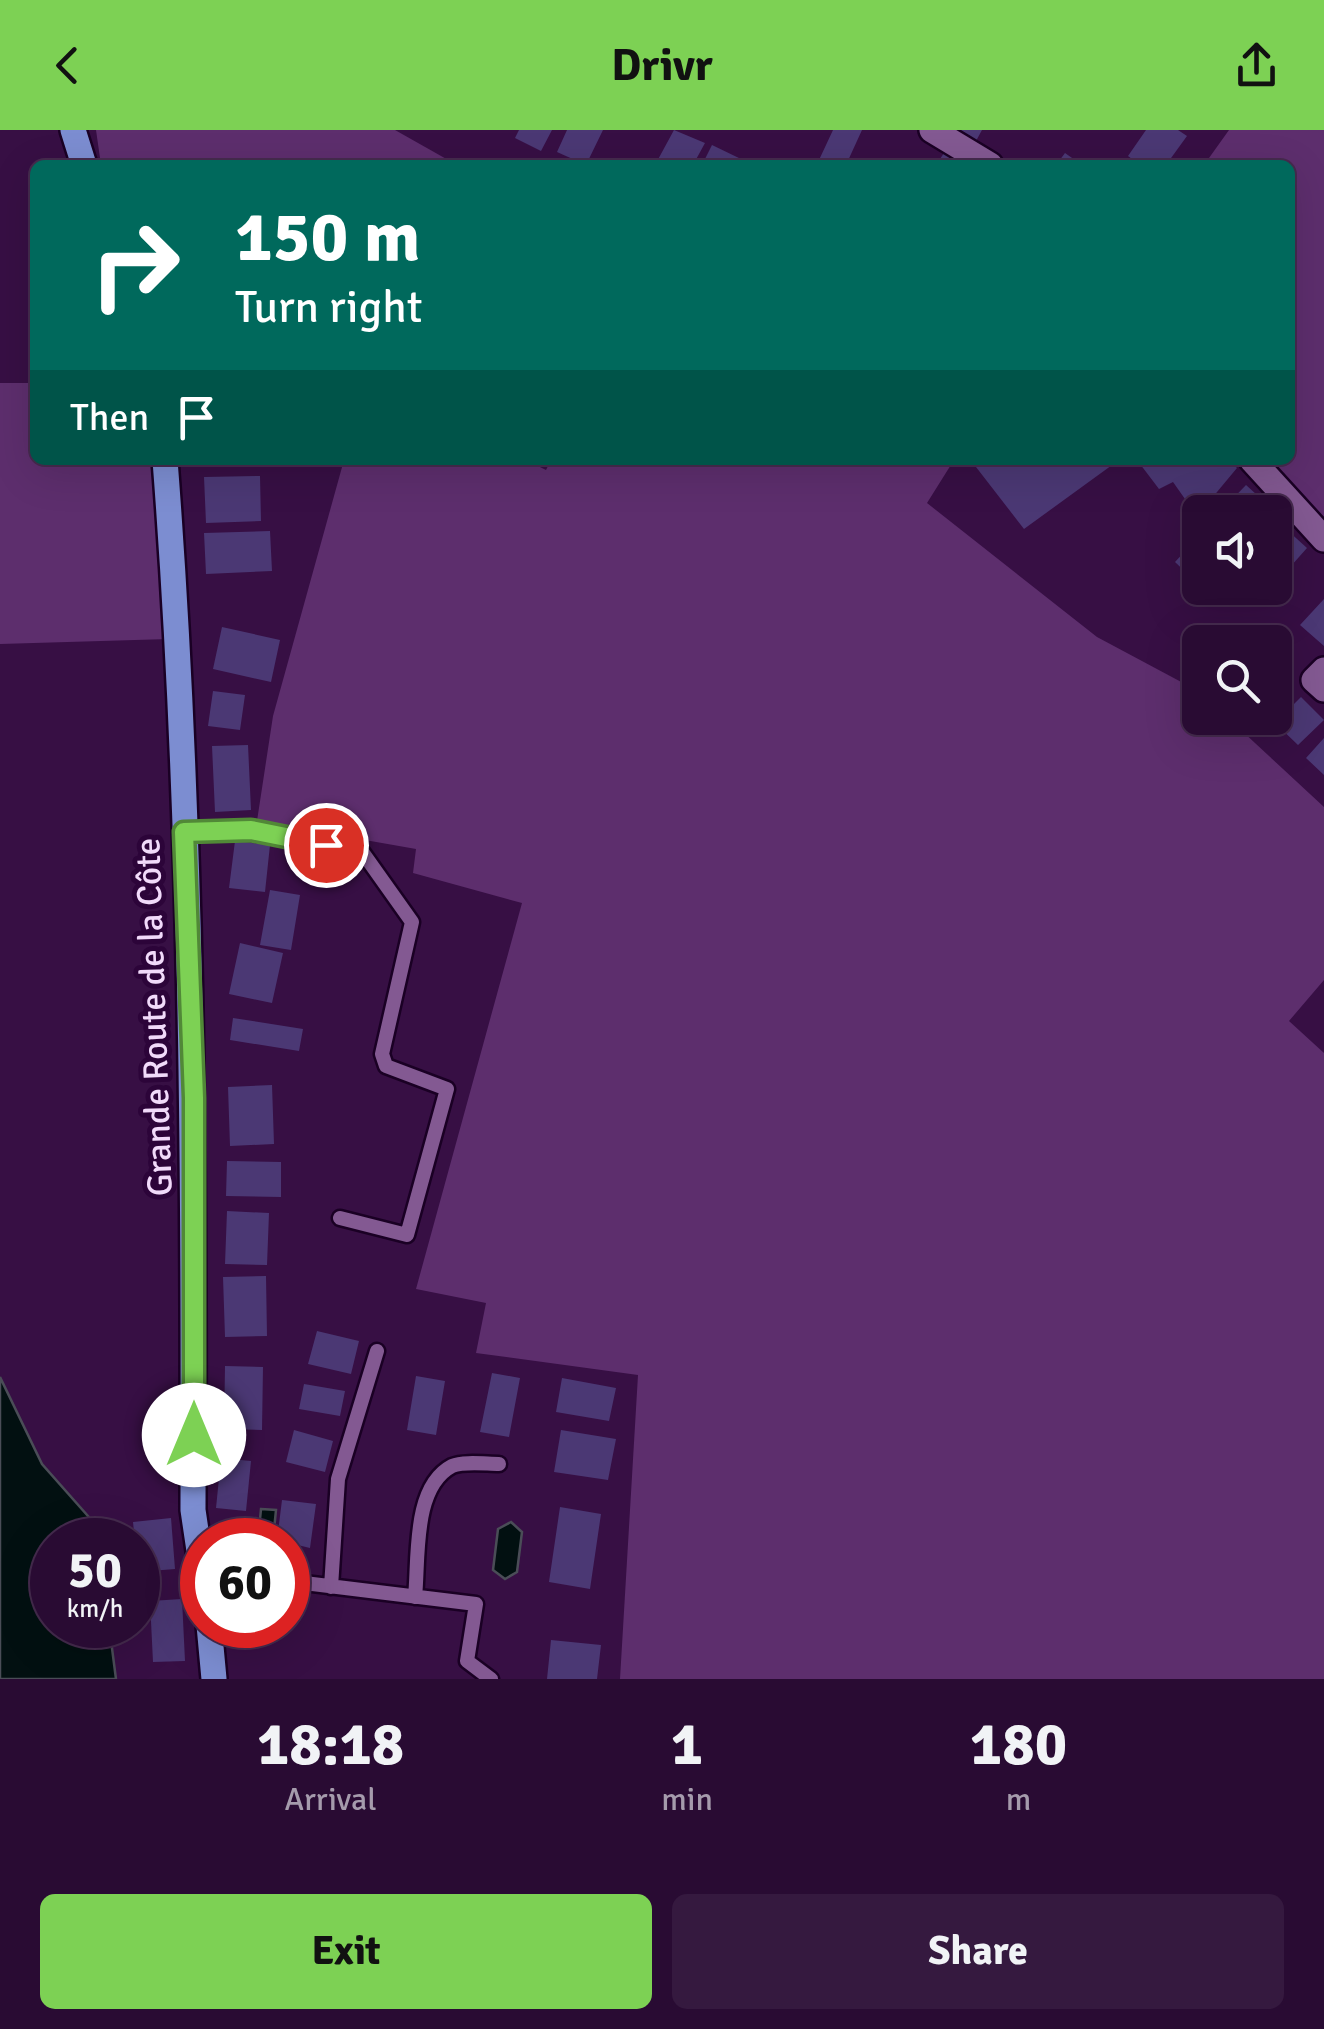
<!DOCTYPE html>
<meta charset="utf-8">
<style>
body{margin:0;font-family:Signika,sans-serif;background:#35193f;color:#f1f3f6;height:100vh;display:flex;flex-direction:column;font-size:38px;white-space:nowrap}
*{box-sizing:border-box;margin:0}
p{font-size:32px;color:#a59bac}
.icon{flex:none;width:55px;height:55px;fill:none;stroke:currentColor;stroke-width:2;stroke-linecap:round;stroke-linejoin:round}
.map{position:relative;height:1549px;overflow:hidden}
.details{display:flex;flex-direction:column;background:#290b33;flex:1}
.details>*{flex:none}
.guide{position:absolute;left:30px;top:30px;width:1265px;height:305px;border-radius:15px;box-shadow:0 10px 40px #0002,0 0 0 2px #452b4e;background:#00695c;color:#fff;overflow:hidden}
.buttons{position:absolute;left:1182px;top:365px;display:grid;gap:20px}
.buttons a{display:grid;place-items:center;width:110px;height:110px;border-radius:15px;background:#290b33;box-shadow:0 10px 40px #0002,0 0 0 2px #452b4e;font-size:50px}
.speed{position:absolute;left:30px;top:1388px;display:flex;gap:20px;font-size:50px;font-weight:700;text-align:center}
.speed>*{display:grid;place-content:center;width:130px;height:130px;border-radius:50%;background:#290b33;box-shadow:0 10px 40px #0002,0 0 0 2px #452b4e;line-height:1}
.speed small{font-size:25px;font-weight:400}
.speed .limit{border:15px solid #d22;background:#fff;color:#111}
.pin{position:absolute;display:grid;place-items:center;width:85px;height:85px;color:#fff;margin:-42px;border:5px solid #fff;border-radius:50%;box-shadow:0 2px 10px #0007}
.me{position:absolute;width:110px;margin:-55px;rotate:0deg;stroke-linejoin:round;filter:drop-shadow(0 0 8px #0008)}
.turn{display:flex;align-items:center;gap:35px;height:210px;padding:0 40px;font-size:45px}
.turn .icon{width:130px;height:130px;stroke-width:2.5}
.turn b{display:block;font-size:70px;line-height:85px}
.then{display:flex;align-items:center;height:95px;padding:0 40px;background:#0003;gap:20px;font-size:38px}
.eta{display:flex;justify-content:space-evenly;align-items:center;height:170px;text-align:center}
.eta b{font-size:60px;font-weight:800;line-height:70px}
.cta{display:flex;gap:20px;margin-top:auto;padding:20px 40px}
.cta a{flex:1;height:115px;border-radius:15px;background:#7dd154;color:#111;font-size:40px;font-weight:800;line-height:115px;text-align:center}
.cta a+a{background:#35193f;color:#f1f3f6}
header{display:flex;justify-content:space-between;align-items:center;height:130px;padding:0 40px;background:#7dd154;color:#111;font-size:45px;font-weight:800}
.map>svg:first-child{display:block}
</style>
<header><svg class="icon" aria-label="back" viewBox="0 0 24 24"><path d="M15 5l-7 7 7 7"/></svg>Drivr<svg class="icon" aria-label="share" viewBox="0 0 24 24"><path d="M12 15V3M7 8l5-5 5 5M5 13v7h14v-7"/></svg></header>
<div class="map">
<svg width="1324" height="1549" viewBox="0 0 1324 1549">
<rect width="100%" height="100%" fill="#370f44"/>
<path fill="#5d2e6d" d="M 96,0 L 395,0 L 457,35 L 101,35 Z
M 1229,0 L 1324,0 L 1324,392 L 1264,330 L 1290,330 L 1290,35 L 1204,35 Z
M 0,253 L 35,253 L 35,330 L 151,330 L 169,509 L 0,514 Z
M 344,330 L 526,330 L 546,340 L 551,330 L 954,330 L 927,373 L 1097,507 L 1200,562 L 1200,588 L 1228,588 L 1324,677 L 1324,850 L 1289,891 L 1324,923 L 1324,1549 L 620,1549 L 638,1245 L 476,1223 L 486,1173 L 416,1159 L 522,773 L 413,743 L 416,719 L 257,691 L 273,586 Z"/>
<path fill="#021011" stroke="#4a4d57" stroke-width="2.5" d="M 0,1247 L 42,1334 L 95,1394 L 97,1410 L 52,1410 L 52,1495 L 109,1495 L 116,1549 L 0,1549 Z
M 261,1379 L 276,1380 L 273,1410 L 258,1410 Z
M 511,1392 L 522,1402 L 517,1442 L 505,1449 L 493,1440 L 498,1399 Z"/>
<path fill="#4b3874" d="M 519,0 L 552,0 L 541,21 L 515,8 Z
M 567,0 L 603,0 L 586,35 L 557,22 Z
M 674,0 L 705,13 L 693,35 L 655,35 Z
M 833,0 L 862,0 L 846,35 L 819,30 Z
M 956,0 L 982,0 L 976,11 Z
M 1146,0 L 1178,0 L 1187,6 L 1166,35 L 1140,35 L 1128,26 Z
M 712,15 L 741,29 L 738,35 L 702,35 Z
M 946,20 L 967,35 L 936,35 Z
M 1065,23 L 1082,35 L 1056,35 Z
M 982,330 L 1119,330 L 1024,399 L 976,337 Z
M 1137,330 L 1228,330 L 1237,338 L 1197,386 L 1173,352 L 1159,359 Z
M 260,346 L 261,391 L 206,393 L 204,347 Z
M 1246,355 L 1267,374 L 1259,382 L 1220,382 Z
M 1275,389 L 1307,418 L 1275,454 Z
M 270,401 L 272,441 L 206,444 L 204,403 Z
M 1200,405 L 1200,448 L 1196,452 L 1175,432 Z
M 1324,469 L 1324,516 L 1300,495 Z
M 222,497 L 280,510 L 271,552 L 213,539 Z
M 213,561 L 245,565 L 240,600 L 208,596 Z
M 1301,567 L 1324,590 L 1298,615 L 1275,593 Z
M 1324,608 L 1324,645 L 1306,628 Z
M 248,615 L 251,680 L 215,682 L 212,616 Z
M 235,711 L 270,715 L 265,762 L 229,758 Z
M 270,760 L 300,765 L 291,820 L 260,815 Z
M 240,813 L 283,823 L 272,873 L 229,864 Z
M 233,888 L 303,899 L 299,921 L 230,910 Z
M 272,955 L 274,1014 L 230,1016 L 228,957 Z
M 227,1031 L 281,1032 L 281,1067 L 226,1066 Z
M 227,1081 L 269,1083 L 267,1135 L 225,1134 Z
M 266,1146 L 267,1206 L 225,1207 L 223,1147 Z
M 317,1201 L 359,1211 L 351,1244 L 308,1234 Z
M 225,1236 L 263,1237 L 262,1300 L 224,1299 Z
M 492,1243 L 520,1248 L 509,1307 L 480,1302 Z
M 416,1246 L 445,1251 L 436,1305 L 407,1300 Z
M 562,1248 L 616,1258 L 609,1291 L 556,1282 Z
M 304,1254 L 345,1261 L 340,1286 L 299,1279 Z
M 294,1300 L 333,1311 L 325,1342 L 286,1332 Z
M 561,1300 L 616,1309 L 608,1350 L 554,1342 Z
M 221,1328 L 251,1331 L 246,1381 L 216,1378 Z
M 282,1370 L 316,1374 L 310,1418 L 277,1410 Z
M 560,1377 L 601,1384 L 590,1459 L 549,1452 Z
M 171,1388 L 175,1439 L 138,1442 L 133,1392 Z
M 182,1469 L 185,1531 L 153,1532 L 150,1471 Z
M 551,1510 L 601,1515 L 597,1549 L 547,1549 Z"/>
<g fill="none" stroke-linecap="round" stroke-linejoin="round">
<defs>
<path id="service" d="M 183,701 L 251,700 L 363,723 L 412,792 L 382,924 L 386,936 L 447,959 L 407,1105 L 340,1088
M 288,1451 L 476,1474 L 467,1531 L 491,1549
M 331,1457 L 338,1349 L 377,1221
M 415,1467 C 419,1429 412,1357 452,1336 C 464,1331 486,1334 499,1334"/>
<path id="minor" d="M 932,0 L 990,35
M 1252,330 L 1324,409
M 1324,540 L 1314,550 L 1324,559"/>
<path id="primary" d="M 73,0 L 84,35
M 165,330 C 192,679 194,1030 193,1380 L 202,1441
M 209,1495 L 214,1549"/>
</defs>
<use href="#service" stroke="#1a0024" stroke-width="19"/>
<use href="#minor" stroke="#1a0024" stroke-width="30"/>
<use href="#primary" stroke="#1a0024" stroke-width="30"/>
<use href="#service" stroke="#835992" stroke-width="14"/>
<use href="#minor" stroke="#835992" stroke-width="25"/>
<use href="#primary" stroke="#7c8dd1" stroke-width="25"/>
</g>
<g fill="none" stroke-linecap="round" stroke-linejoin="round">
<defs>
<path id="route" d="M 194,1305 L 194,968 L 184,702 L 251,700 L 326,715"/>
</defs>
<use href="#route" stroke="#518837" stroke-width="25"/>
<use href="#route" stroke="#7dd154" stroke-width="18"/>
</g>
<g text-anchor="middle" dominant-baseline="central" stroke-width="10" stroke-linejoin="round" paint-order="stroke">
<g font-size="35" fill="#f1dafa" stroke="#2c0439">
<text transform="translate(154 887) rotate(-92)">Grande Route de la Côte</text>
</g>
</g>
</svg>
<div class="buttons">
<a><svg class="icon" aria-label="sound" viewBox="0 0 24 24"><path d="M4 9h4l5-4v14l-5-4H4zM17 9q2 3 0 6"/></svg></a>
<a><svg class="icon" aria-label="search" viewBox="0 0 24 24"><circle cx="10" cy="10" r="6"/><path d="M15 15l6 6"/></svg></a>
</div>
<div class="speed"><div>50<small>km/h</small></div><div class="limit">60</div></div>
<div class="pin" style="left:326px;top:715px;background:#d93025"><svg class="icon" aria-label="arrive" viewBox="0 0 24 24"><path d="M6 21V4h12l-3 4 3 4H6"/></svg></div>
<svg class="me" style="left:194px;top:1305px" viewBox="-20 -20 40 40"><circle r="19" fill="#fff"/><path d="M0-13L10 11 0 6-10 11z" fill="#7dd154"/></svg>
<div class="guide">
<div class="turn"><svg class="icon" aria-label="right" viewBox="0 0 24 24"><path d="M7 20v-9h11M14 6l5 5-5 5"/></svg><div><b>150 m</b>Turn right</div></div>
<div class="then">Then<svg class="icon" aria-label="arrive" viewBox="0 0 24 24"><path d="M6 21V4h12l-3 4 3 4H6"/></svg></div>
</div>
</div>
<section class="details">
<div class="eta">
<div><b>18:18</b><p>Arrival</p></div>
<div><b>1</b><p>min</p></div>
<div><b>180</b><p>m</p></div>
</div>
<div class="cta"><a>Exit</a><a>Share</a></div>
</section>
